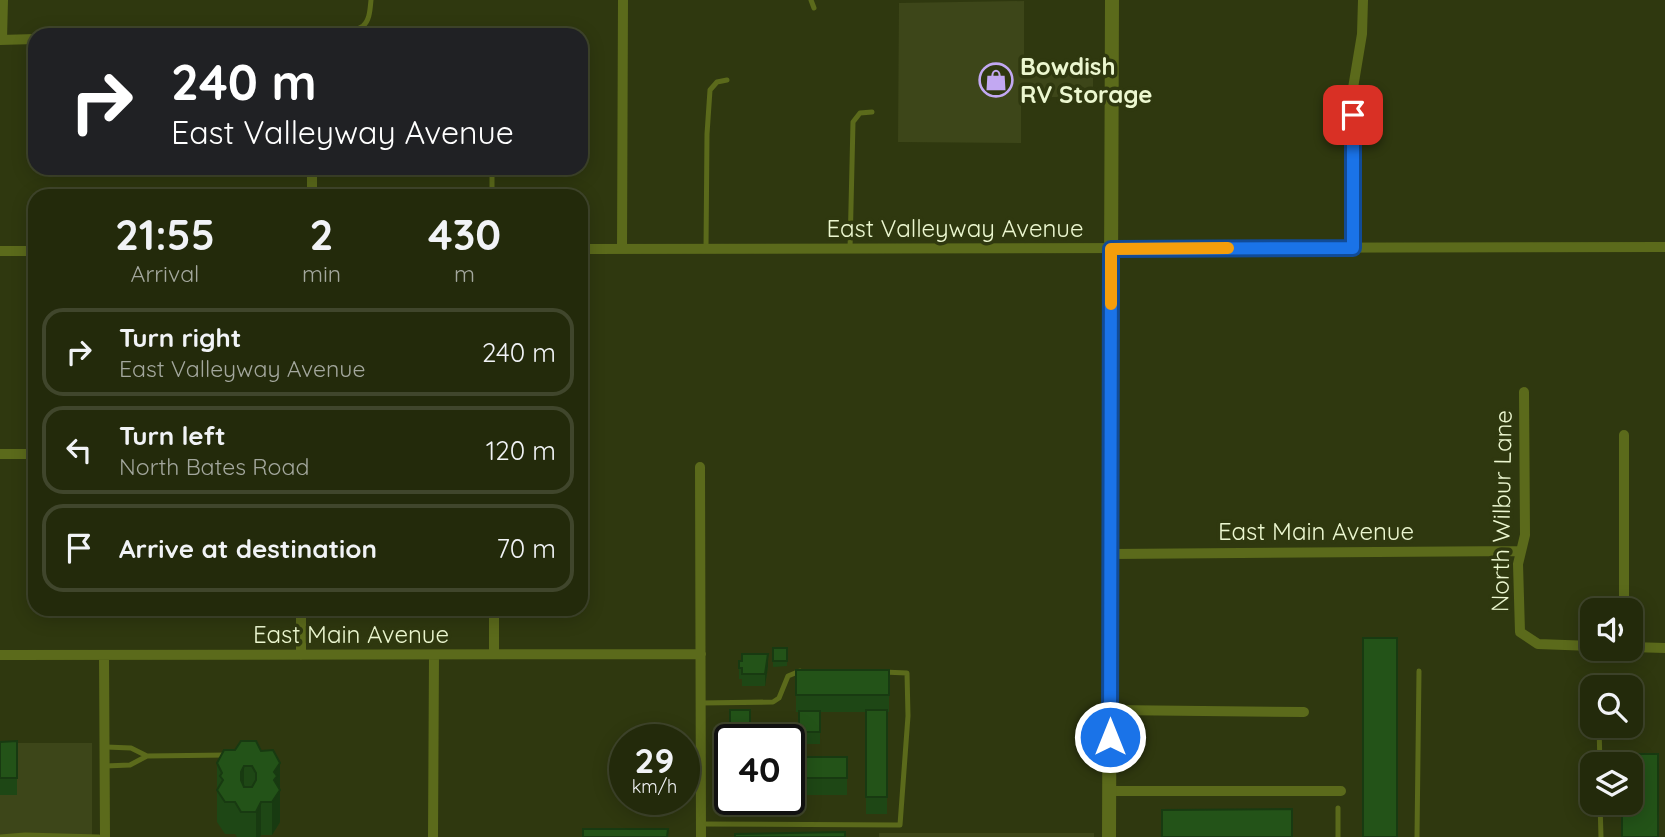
<!DOCTYPE html>
<style>
body{margin:0;font-family:Quicksand,sans-serif;background:#2f3619;color:#f1f3f6;height:100vh;display:flex;flex-direction:column;font-size:26px;white-space:nowrap}
*{box-sizing:border-box;margin:0}
p{font-size:23px;color:#a3a79d}
.icon{flex:none;width:38px;height:38px;fill:none;stroke:currentColor;stroke-width:2;stroke-linecap:round;stroke-linejoin:round}
.map{position:relative;flex:1;overflow:hidden}
.sheet{position:absolute;left:28px;top:189px;width:560px;height:427px;display:flex;flex-direction:column;background:#232a0b;border-radius:21px;box-shadow:0 4px 18px #0003,0 0 0 2px #40462c}
.sheet>*{flex:none}
.guide{position:absolute;left:28px;top:28px;width:560px;height:147px;border-radius:21px;box-shadow:0 4px 18px #0003,0 0 0 2px #40462c;background:#202124;color:#fff;overflow:hidden}
.fabs{position:absolute;left:1580px;top:598px;display:grid;gap:14px}
.fabs a{display:grid;place-items:center;width:63px;height:63px;border-radius:14px;background:#232a0b;box-shadow:0 4px 18px #0003,0 0 0 2px #40462c;font-size:35px}
.speed{position:absolute;left:609px;top:724px;display:flex;gap:14px;font-size:35px;font-weight:700;text-align:center}
.speed>*{display:grid;place-content:center;width:91px;height:91px;border-radius:50%;background:#232a0b;box-shadow:0 4px 18px #0003,0 0 0 2px #40462c;line-height:1}
.speed small{font-size:18px;font-weight:400}
.speed .limit{border:4px solid #111;border-radius:10px;background:#fff;color:#111}
.pin{position:absolute;display:grid;place-items:center;width:60px;height:60px;color:#fff;margin:-30px;border-radius:14px;box-shadow:0 4px 10px #0006}
.me{position:absolute;width:77px;margin:-38px;rotate:0deg;stroke-linejoin:round;filter:drop-shadow(0 0 5px #0008)}
.turn{display:flex;align-items:center;gap:24px;height:147px;padding:0 28px;font-size:32px}
.turn .icon{width:91px;height:91px;stroke-width:2.5}
.turn b{display:block;font-size:49px;line-height:60px}
.eta{display:flex;justify-content:space-evenly;align-items:center;height:119px;text-align:center}
.eta b{font-size:42px;font-weight:700;line-height:49px}
ul{padding:0;list-style:none}
li{display:flex;align-items:center;gap:21px;height:88px;margin:0 14px 10px;padding:0 14px;border:4px solid #40462c;border-radius:21px}
li div{flex:1}
li b{display:block;font-size:26px}
li em{font-style:normal}
.map>svg:first-child{display:block}
</style>
<div class="map">
<svg width="1665" height="837" viewBox="0 0 1665 837">
<rect width="100%" height="100%" fill="#2f380f"/>
<path fill="#3d4619" d="M 1024,1 L 1024,62 L 1093,62 L 1093,97 L 1021,97 L 1021,143 L 898,142 L 899,3 Z
M 0,743 L 92,743 L 92,837 L 0,837 Z
M 879,833 L 1094,833 L 1094,837 L 879,837 Z"/>
<g fill="none" stroke-linecap="round" stroke-linejoin="round">
<path stroke="#5b6a1b" stroke-width="5" d="M 811,0 L 814,8
M 279,35 C 299,34 347,38 363,26 C 370,20 370,9 371,0
M 492,168 L 492,196
M 706,249 L 707,134 L 710,90 L 717,82 L 727,80
M 850,249 L 853,122 L 860,113 L 872,112
M 701,703 L 773,702 L 779,698 L 788,676 L 800,671
M 1599,726 L 1600,765
M 147,756 L 228,755
M 105,766 L 130,765 L 147,756 L 131,748 L 106,747
M 1600,803 L 1601,837
M 1338,808 L 1338,837
M 701,824 L 900,825 L 908,716 L 907,673 L 883,672
M 0,837 L 25,835 L 99,837
M 1417,837 L 1419,671"/>
<path stroke="#5b6a1b" stroke-width="10" d="M 2,39 L 3,0
M 0,40 L 35,39
M 312,196 L 312,168
M 1353,248 L 1353,88 L 1362,34 L 1363,0
M 581,249 L 1665,247
M 622,249 L 623,0
M 0,251 L 35,251
M 1524,392 L 1525,535 L 1518,564 L 1520,632 L 1538,644 L 1592,646
M 0,454 L 35,454
M 700,467 L 701,837
M 1112,554 L 1520,551
M 494,609 L 494,654
M 1624,611 L 1624,435
M 1631,647 L 1665,648
M 0,655 L 701,654
M 104,655 L 105,837
M 301,655 L 301,609
M 1110,710 L 1304,712
M 1110,791 L 1341,791
M 433,837 L 434,655"/>
<path stroke="#5b6a1b" stroke-width="14" d="M 1109,837 L 1112,0"/>
</g>
<path fill="#1e4715" d="M 773,648 L 787,648 L 787,666 L 773,667 Z
M 739,661 L 768,666 L 765,686 L 742,686 L 742,679 L 739,679 Z
M 796,670 L 889,670 L 889,712 L 887,712 L 887,814 L 866,814 L 866,712 L 820,712 L 820,744 L 799,744 L 799,712 L 796,712 Z
M 17,741 L 17,795 L 0,795 L 0,742 Z
M 256,741 L 280,822 L 272,835 L 261,835 L 260,837 L 237,837 L 235,834 L 225,834 L 217,822 L 217,763 L 235,750 Z
M 789,757 L 847,757 L 847,795 L 789,795 Z
M 730,778 L 730,800 L 750,800 L 750,814 L 730,814 Z"/>
<path fill="#183a11" d="M 768,654 L 768,666 L 765,686 L 765,674 Z
M 280,763 L 280,822 L 272,835 L 272,802 L 274,772 Z
M 244,766 L 244,798 L 241,804 L 241,812 L 241,772 Z
M 261,802 L 261,835 L 260,837 L 256,837 L 256,812 Z"/>
<path fill="#235318" stroke="#183a11" stroke-width="2" fill-rule="evenodd" d="M 1363,638 L 1397,638 L 1397,837 L 1363,837 Z
M 773,648 L 787,648 L 787,661 L 773,661 Z
M 742,654 L 768,654 L 765,674 L 742,674 L 742,668 L 739,668 L 739,661 L 742,661 Z
M 796,670 L 889,670 L 889,695 L 796,695 Z
M 730,710 L 750,710 L 750,740 L 730,740 Z
M 866,710 L 887,710 L 887,797 L 866,797 Z
M 799,711 L 820,711 L 820,732 L 799,732 Z
M 17,741 L 17,778 L 0,778 L 0,742 Z
M 241,741 L 256,741 L 261,751 L 273,750 L 280,763 L 274,772 L 277,776 L 274,780 L 280,790 L 272,802 L 261,802 L 256,812 L 241,812 L 235,802 L 225,802 L 217,790 L 223,780 L 220,776 L 222,773 L 217,763 L 224,750 L 235,750 ZM 244,766 L 252,766 L 256,773 L 256,780 L 252,787 L 244,787 L 241,780 L 241,772 Z
M 1622,754 L 1658,754 L 1658,837 L 1622,837 L 1622,803 L 1631,803 L 1631,765 L 1622,765 Z
M 789,757 L 847,757 L 847,778 L 789,778 Z
M 1292,809 L 1292,837 L 1162,837 L 1162,810 Z
M 583,829 L 668,829 L 667,837 L 583,837 Z
M 845,832 L 845,837 L 735,837 L 735,834 Z"/>
<g fill="none" stroke-linecap="round" stroke-linejoin="round">
<defs>
<path id="route" d="M 1110,737 L 1111,249 L 1353,248 L 1353,115"/>
</defs>
<use href="#route" stroke="#114b97" stroke-width="18"/>
<use href="#route" stroke="#1a73e8" stroke-width="12"/>
<path stroke="#f59e0b" stroke-width="12" d="M 1111,304 L 1111,249 L 1228,248"/>
</g>
<defs>
<symbol id="shop-ring" viewBox="-11 -11 22 22"><circle r="9.5" fill="#2f380f" stroke="#c2a8f2" stroke-width="1.5"/><path d="M-5-2.5h2.3a2.7 3.5 0 0 1 5.4 0H5L5.5 6h-11ZM-1.5-2.5h3a1.5 2.3 0 0 0-3 0Z" fill="#c2a8f2"/></symbol>
</defs>
<g fill-rule="evenodd">
<use href="#shop-ring" x="977" y="61" width="38" height="38"/>
</g>
<g text-anchor="middle" dominant-baseline="central" stroke-width="7" stroke-linejoin="round" paint-order="stroke">
<g font-size="24" font-weight="bold" fill="#ecf7d0" stroke="#2f380f" text-anchor="start">
<text x="1020" y="66">Bowdish<tspan x="1020" dy="28">RV Storage</tspan></text>
</g>
<g font-size="24" fill="#ecf7d0" stroke="#2f380f">
<text x="955" y="228">East Valleyway Avenue</text>
<text transform="translate(1501 511) rotate(-89)">North Wilbur Lane</text>
<text x="1316" y="531">East Main Avenue</text>
<text x="351" y="634">East Main Avenue</text>
</g>
</g>
</svg>
<div class="fabs">
<a><svg class="icon" aria-label="sound" viewBox="0 0 24 24"><path d="M4 9h4l5-4v14l-5-4H4zM17 9q2 3 0 6"/></svg></a>
<a><svg class="icon" aria-label="search" viewBox="0 0 24 24"><circle cx="10" cy="10" r="6"/><path d="M15 15l6 6"/></svg></a>
<a><svg class="icon" aria-label="layers" viewBox="0 0 24 24"><path d="M12 4l9 5-9 5-9-5zM3 14l9 5 9-5"/></svg></a>
</div>
<div class="speed"><div>29<small>km/h</small></div><div class="limit">40</div></div>
<div class="pin" style="left:1353px;top:115px;background:#d93025"><svg class="icon" aria-label="arrive" viewBox="0 0 24 24"><path d="M6 21V4h12l-3 4 3 4H6"/></svg></div>
<svg class="me" style="left:1110px;top:737px" viewBox="-20 -20 40 40"><circle r="17" fill="#1a73e8" stroke="#fff" stroke-width="3"/><path d="M0-11L8 9 0 5-8 9z" fill="#fff"/></svg>
<div class="guide">
<div class="turn"><svg class="icon" aria-label="right" viewBox="0 0 24 24"><path d="M7 20v-9h11M14 6l5 5-5 5"/></svg><div><b>240 m</b>East Valleyway Avenue</div></div>
</div>
<section class="sheet">
<div class="eta">
<div><b>21:55</b><p>Arrival</p></div>
<div><b>2</b><p>min</p></div>
<div><b>430</b><p>m</p></div>
</div>
<ul>
<li><svg class="icon" aria-label="right" viewBox="0 0 24 24"><path d="M7 20v-9h11M14 6l5 5-5 5"/></svg><div><b>Turn right</b><p>East Valleyway Avenue</p></div><em>240 m</em></li>
<li><svg class="icon" aria-label="left" viewBox="0 0 24 24"><path d="M17 20v-9H6M10 6l-5 5 5 5"/></svg><div><b>Turn left</b><p>North Bates Road</p></div><em>120 m</em></li>
<li><svg class="icon" aria-label="arrive" viewBox="0 0 24 24"><path d="M6 21V4h12l-3 4 3 4H6"/></svg><div><b>Arrive at destination</b></div><em>70 m</em></li>
</ul>
</section>
</div>
